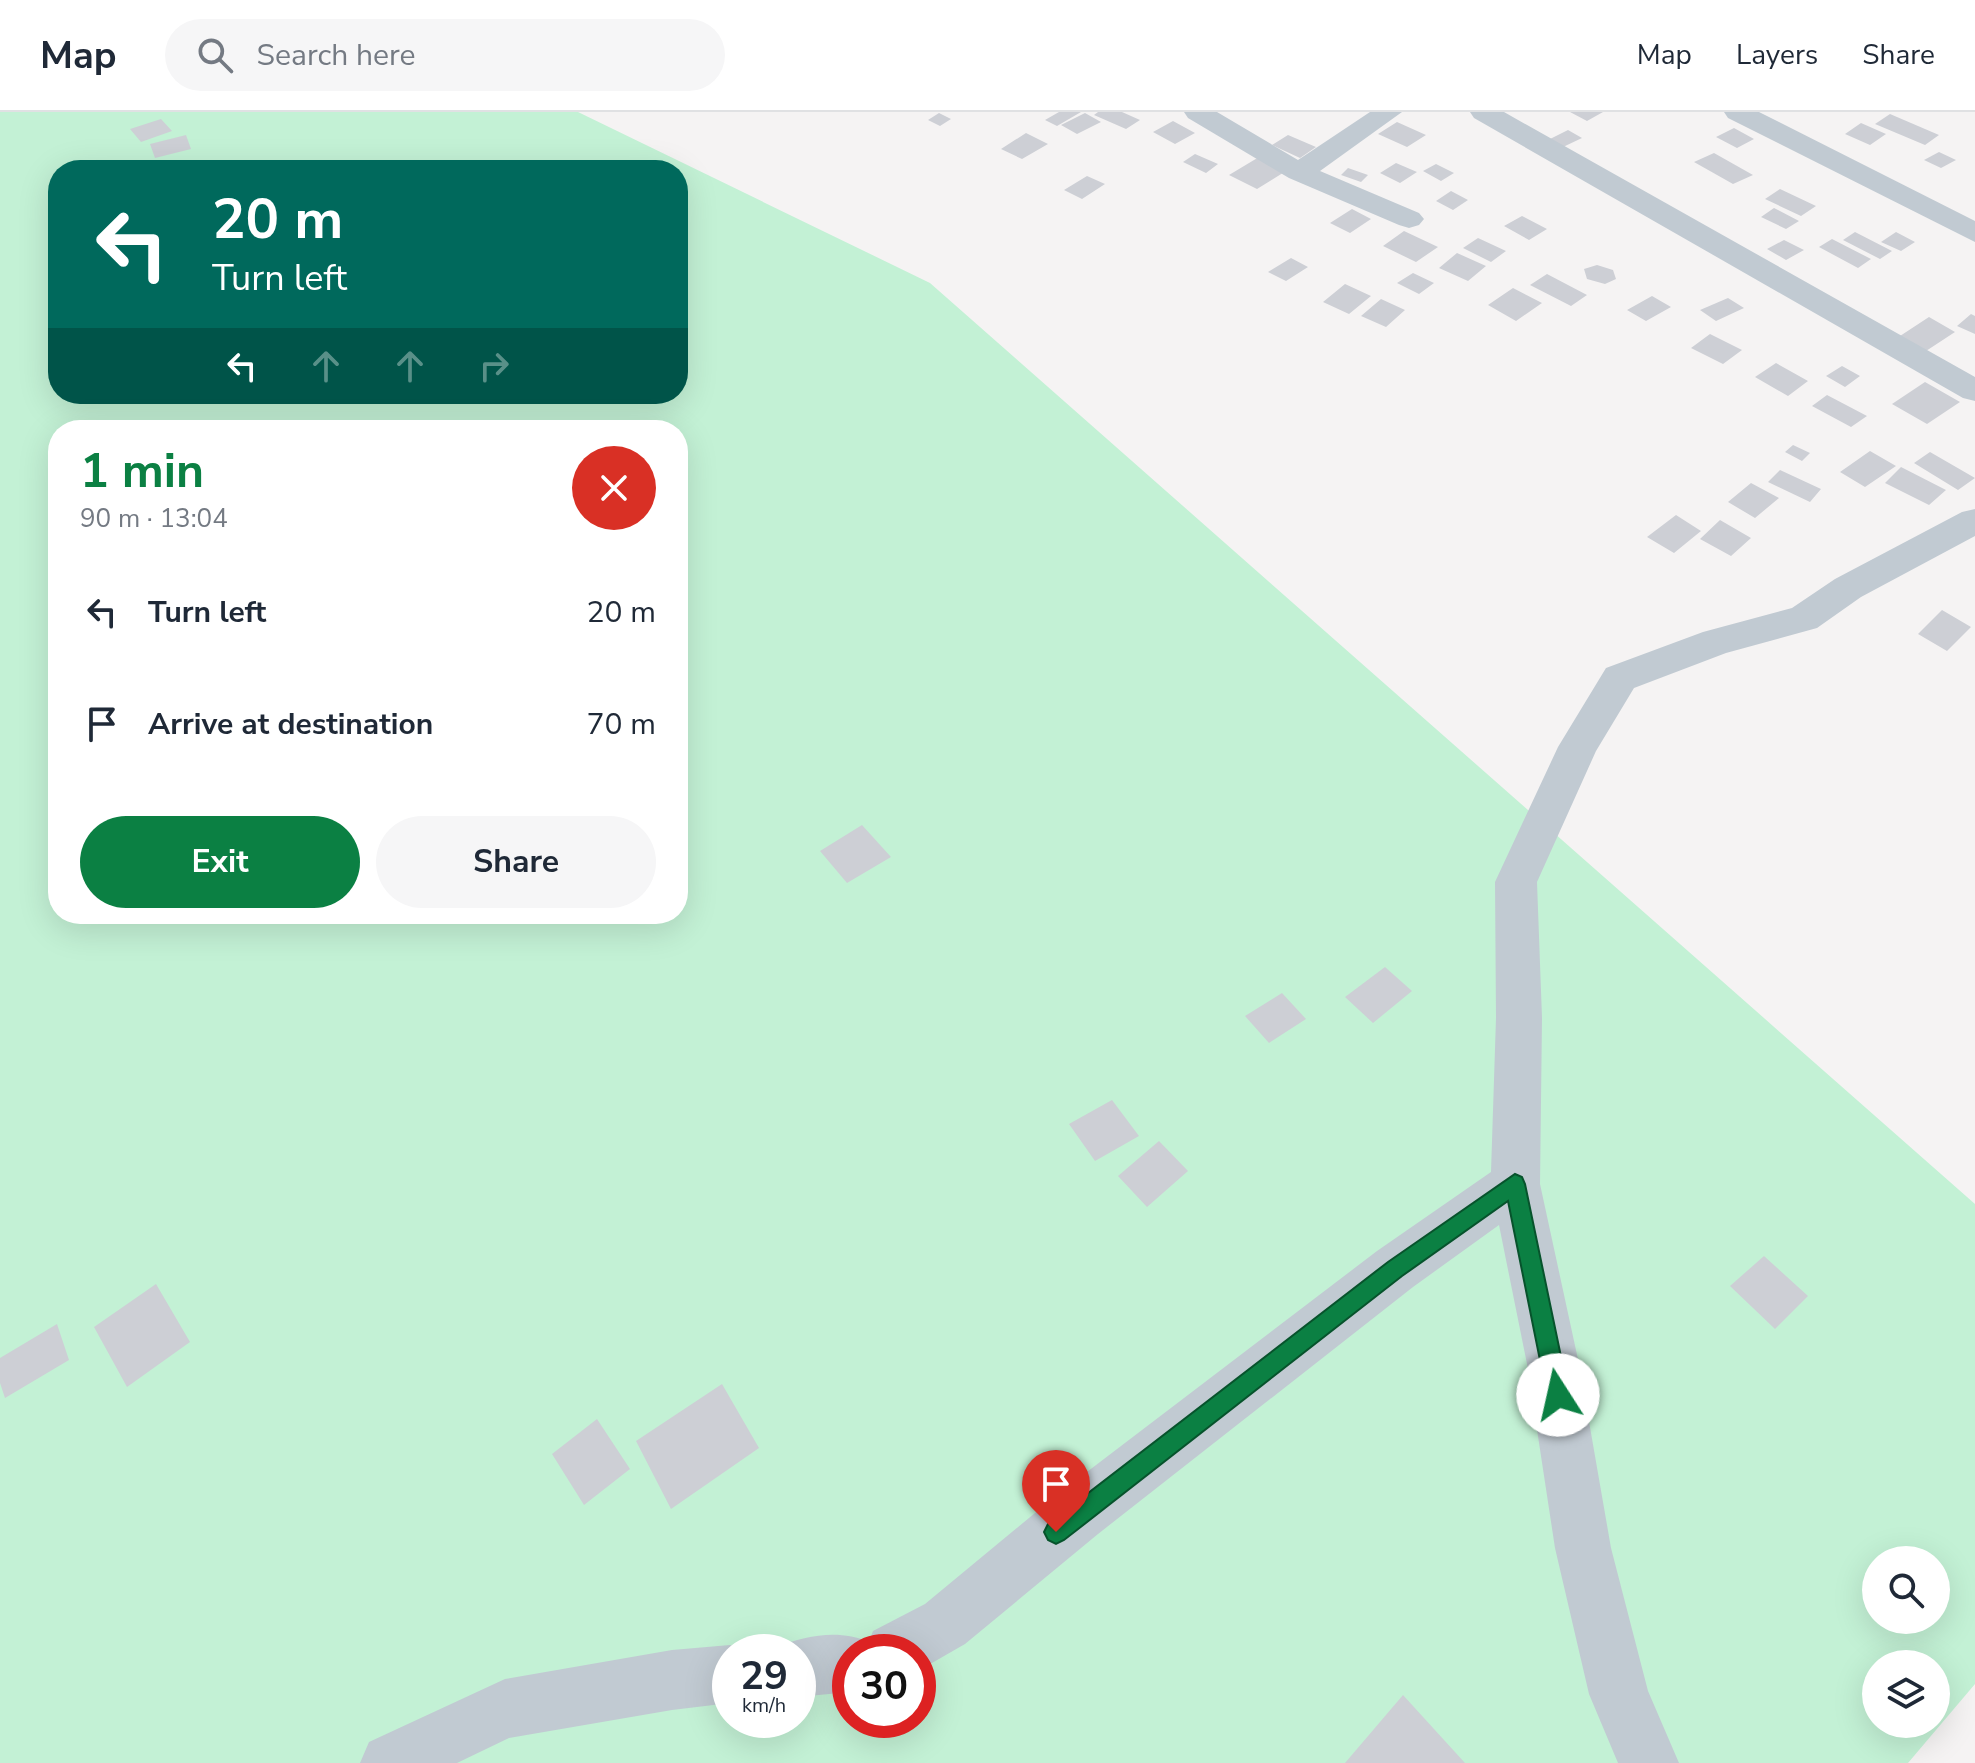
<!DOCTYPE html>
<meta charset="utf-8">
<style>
body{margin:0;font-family:"Nunito Sans",sans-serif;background:#f6f6f7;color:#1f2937;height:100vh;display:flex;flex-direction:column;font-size:30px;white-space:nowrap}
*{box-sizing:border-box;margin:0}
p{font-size:26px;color:#747a83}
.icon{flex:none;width:44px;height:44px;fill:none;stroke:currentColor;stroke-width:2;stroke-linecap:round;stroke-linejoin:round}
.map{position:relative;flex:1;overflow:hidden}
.sheet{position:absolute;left:48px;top:308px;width:640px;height:504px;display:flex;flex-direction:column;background:#fff;border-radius:32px;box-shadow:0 8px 32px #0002}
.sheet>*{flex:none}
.guide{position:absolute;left:48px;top:48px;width:640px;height:244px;border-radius:32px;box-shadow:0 8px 32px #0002;background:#00695c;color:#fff;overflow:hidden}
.fabs{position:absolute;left:1862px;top:1434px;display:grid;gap:16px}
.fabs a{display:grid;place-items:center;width:88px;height:88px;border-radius:50%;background:#fff;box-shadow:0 8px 32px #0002;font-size:40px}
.speed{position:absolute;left:712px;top:1522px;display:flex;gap:16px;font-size:40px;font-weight:700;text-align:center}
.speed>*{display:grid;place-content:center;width:104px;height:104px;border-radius:50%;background:#fff;box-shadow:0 8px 32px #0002;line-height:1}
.speed small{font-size:20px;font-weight:400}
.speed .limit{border:12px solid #d22;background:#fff;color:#111}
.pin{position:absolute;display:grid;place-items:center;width:68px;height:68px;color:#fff;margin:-82px -34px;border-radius:50% 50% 50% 0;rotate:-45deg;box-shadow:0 0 8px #0007}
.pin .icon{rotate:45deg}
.me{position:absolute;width:88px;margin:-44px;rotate:350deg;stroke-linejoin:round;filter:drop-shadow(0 0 6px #0008)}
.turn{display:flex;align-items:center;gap:28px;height:168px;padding:0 32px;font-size:36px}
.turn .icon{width:104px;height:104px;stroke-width:2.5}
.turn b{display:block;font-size:56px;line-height:68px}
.lanes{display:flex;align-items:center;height:76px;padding:0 32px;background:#0003;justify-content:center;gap:40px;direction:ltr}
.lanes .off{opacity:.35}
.round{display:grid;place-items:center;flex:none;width:84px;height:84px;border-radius:42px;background:#f6f6f7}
.summary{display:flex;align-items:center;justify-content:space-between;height:136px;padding:0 32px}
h1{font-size:48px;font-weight:700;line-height:60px;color:#0b8043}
.action{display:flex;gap:16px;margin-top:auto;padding:16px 32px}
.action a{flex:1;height:92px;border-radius:48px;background:#0b8043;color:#fff;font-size:32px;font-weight:700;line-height:92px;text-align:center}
.action a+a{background:#f6f6f7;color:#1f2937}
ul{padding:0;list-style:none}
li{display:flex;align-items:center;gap:24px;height:112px;padding:0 32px}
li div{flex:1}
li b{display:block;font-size:30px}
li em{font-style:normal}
header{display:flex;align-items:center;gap:48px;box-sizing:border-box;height:112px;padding:0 40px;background:#fff;border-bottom:2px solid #e0e1e3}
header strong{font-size:38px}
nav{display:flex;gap:44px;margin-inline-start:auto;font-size:28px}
.search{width:560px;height:72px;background:#f6f6f7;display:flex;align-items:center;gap:20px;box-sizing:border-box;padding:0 28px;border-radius:44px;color:#747a83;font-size:30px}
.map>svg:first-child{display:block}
</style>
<header>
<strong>Map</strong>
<div class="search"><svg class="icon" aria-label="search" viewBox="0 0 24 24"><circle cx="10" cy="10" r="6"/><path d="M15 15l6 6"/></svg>Search here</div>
<nav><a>Map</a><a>Layers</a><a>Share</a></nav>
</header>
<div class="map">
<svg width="1975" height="1651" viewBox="0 0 1975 1651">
<rect width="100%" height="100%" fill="#f5f3f3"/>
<path fill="#c3f1d5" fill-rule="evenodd" d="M 0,0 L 578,0 L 930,171 L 1975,1092 L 1975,1572 L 1908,1651 L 0,1651 ZM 58,58 L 678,58 L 678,282 L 58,282 ZM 58,318 L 678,318 L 678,802 L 58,802 ZM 1876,1448 L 1936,1448 L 1936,1508 L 1876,1508 ZM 730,1540 L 798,1540 L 798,1608 L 730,1608 ZM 850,1540 L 918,1540 L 918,1608 L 850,1608 ZM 1876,1552 L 1936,1552 L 1936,1612 L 1876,1612 Z"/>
<path fill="#cdcfd5" d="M 1059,0 L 1081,0 L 1057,14 L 1045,8 Z
M 1098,0 L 1122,0 L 1140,8 L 1126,17 L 1094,3 Z
M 1570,0 L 1603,0 L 1587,9 Z
M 939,1 L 951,7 L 940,14 L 928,8 Z
M 1085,1 L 1101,10 L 1077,22 L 1061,13 Z
M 1890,2 L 1939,23 L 1925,33 L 1875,12 Z
M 161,7 L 172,19 L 141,30 L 130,17 Z
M 1173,9 L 1195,21 L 1175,32 L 1153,20 Z
M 1397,10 L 1426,23 L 1407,35 L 1378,22 Z
M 1861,11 L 1886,22 L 1870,33 L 1845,22 Z
M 1734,16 L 1754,27 L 1737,36 L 1716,25 Z
M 1568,18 L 1582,26 L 1563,35 L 1550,27 Z
M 1026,21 L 1048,32 L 1022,47 L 1001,37 Z
M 186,23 L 191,37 L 155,46 L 150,32 Z
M 1288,23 L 1316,35 L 1300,46 L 1272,33 Z
M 1939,40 L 1956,48 L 1941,56 L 1924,48 Z
M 1714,41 L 1753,63 L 1733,72 L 1694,50 Z
M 1195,42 L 1218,52 L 1206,61 L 1183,50 Z
M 1259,45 L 1286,59 L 1257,77 L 1229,63 Z
M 1396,51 L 1417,60 L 1400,71 L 1380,61 Z
M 1436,52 L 1454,61 L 1441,69 L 1423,59 Z
M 1348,56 L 1368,63 L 1361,70 L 1341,63 Z
M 1087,64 L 1105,72 L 1082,87 L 1064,78 Z
M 1780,77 L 1816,94 L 1801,104 L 1765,87 Z
M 1451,79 L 1468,88 L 1453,98 L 1436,89 Z
M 1774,96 L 1799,109 L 1786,117 L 1761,105 Z
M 1352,97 L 1371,107 L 1350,121 L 1330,111 Z
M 1522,104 L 1547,117 L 1529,128 L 1504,114 Z
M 1404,119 L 1438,135 L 1416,150 L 1383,134 Z
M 1855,120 L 1892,139 L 1880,147 L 1843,128 Z
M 1896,120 L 1915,130 L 1901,139 L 1881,130 Z
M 1478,126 L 1506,139 L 1491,150 L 1463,136 Z
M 1832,127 L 1871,147 L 1858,156 L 1819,135 Z
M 1784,128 L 1804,138 L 1786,148 L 1767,137 Z
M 1457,141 L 1486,154 L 1468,169 L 1439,156 Z
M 1291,146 L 1308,155 L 1286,169 L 1268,160 Z
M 1597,153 L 1613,158 L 1616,167 L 1605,172 L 1587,167 L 1584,157 Z
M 1413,161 L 1434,171 L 1419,182 L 1397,171 Z
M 1547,162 L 1587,183 L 1571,194 L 1530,173 Z
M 1345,172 L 1371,184 L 1349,202 L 1323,190 Z
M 1513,176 L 1542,191 L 1516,209 L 1488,193 Z
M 1652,184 L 1671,195 L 1646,209 L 1627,198 Z
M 1728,186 L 1744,196 L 1716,209 L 1700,198 Z
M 1381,187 L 1405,198 L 1386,215 L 1361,204 Z
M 1971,202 L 1975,204 L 1975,222 L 1957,214 Z
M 1929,205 L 1955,220 L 1926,239 L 1900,224 Z
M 1710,222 L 1742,238 L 1723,252 L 1691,236 Z
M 1776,251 L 1808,269 L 1788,284 L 1755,265 Z
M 1842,254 L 1860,264 L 1845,275 L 1826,264 Z
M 1925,270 L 1960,290 L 1927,312 L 1892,292 Z
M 1827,283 L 1867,304 L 1851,315 L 1812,294 Z
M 1793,333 L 1810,341 L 1802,349 L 1785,340 Z
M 1870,339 L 1896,354 L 1865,375 L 1840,360 Z
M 1930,340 L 1975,366 L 1958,378 L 1914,351 Z
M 1901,355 L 1946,378 L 1929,393 L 1885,371 Z
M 1780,358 L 1821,377 L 1810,390 L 1768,370 Z
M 1751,371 L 1779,386 L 1755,406 L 1728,390 Z
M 1676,403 L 1701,419 L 1674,441 L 1647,425 Z
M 1720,408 L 1751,426 L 1731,444 L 1700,427 Z
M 1942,498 L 1971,515 L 1947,539 L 1918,522 Z
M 862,713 L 891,745 L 847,771 L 820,739 Z
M 1385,855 L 1412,879 L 1373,911 L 1345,885 Z
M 1282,881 L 1306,907 L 1269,931 L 1245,904 Z
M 1112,988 L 1139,1024 L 1095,1049 L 1069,1012 Z
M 1159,1029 L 1188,1059 L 1147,1095 L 1118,1064 Z
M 1764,1144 L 1808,1184 L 1775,1217 L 1730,1174 Z
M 156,1172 L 190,1230 L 127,1275 L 94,1215 Z
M 57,1212 L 69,1248 L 5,1286 L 0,1271 L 0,1246 Z
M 722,1272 L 759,1336 L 671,1397 L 636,1329 Z
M 597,1307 L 630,1357 L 584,1393 L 552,1342 Z
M 1403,1583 L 1465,1651 L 1345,1651 Z"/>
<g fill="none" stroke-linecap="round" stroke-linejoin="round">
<path fill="#c1cad2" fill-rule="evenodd" d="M 1184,0 L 1217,0 L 1298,48 L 1370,0 L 1402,0 L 1320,59 L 1419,101 L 1424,107 L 1419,113 L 1409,116 L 1399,113 L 1289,66 L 1188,6 Z
M 1470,0 L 1504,0 L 1975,265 L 1975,289 L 1963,286 L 1474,6 Z
M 1724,0 L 1759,0 L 1975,109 L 1975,130 L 1728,6 Z
M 1975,397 L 1975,424 L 1861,485 L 1817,516 L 1726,541 L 1634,576 L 1596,639 L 1537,770 L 1542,906 L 1540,1072 L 1579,1252 L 1611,1436 L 1648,1579 L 1679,1651 L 1618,1651 L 1589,1582 L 1555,1436 L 1527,1252 L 1499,1113 L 1413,1175 L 1098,1422 L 965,1532 L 918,1559 L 918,1540 L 850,1540 L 850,1580 L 798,1585 L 798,1540 L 775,1540 L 777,1535 C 806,1523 840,1517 869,1530 L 873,1519 L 925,1492 L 1058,1382 L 1377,1139 L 1491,1060 L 1496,906 L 1495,770 L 1558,635 L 1606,556 L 1703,520 L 1792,496 L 1835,467 L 1962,400 Z
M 730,1533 L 748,1540 L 730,1540 L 730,1591 L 672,1598 L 509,1626 L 457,1651 L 360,1651 L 369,1630 L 505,1567 L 672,1538 Z"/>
</g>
<path fill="#0b8043" stroke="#07532c" stroke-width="2" d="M 1515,1062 L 1522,1065 L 1525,1072 L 1569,1283 L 1566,1290 L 1558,1294 L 1550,1290 L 1547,1283 L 1508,1089 L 1402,1164 L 1064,1428 L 1056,1432 L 1048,1428 L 1044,1420 L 1048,1412 L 1388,1150 Z"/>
</svg>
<div class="fabs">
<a><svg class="icon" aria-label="search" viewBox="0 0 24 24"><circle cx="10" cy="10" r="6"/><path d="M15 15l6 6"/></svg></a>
<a><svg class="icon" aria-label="layers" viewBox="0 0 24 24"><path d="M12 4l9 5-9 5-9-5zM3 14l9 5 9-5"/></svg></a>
</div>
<div class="speed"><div>29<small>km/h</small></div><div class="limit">30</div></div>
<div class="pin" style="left:1056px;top:1420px;background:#d93025"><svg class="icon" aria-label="arrive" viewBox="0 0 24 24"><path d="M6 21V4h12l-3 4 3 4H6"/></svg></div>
<svg class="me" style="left:1558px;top:1283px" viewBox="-20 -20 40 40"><circle r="19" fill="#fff"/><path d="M0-13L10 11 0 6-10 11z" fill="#0b8043"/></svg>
<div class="guide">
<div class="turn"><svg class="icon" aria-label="left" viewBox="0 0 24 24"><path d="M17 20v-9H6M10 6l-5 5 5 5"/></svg><div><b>20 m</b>Turn left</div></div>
<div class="lanes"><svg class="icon" aria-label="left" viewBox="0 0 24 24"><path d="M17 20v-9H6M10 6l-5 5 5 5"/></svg><svg class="icon off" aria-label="ahead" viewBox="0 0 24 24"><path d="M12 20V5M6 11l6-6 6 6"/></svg><svg class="icon off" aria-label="ahead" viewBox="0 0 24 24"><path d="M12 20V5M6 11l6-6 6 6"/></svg><svg class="icon off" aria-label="right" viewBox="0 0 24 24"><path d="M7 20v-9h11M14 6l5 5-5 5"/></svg></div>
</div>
<section class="sheet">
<div class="summary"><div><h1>1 min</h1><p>90 m · 13:04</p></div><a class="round" style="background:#d93025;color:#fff"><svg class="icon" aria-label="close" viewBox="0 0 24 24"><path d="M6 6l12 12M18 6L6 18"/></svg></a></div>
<ul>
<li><svg class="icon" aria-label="left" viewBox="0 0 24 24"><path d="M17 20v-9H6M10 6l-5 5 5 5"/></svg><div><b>Turn left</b></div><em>20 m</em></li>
<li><svg class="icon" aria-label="arrive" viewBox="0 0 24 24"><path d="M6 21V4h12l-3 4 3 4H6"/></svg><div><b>Arrive at destination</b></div><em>70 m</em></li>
</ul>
<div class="action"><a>Exit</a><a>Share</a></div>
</section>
</div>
